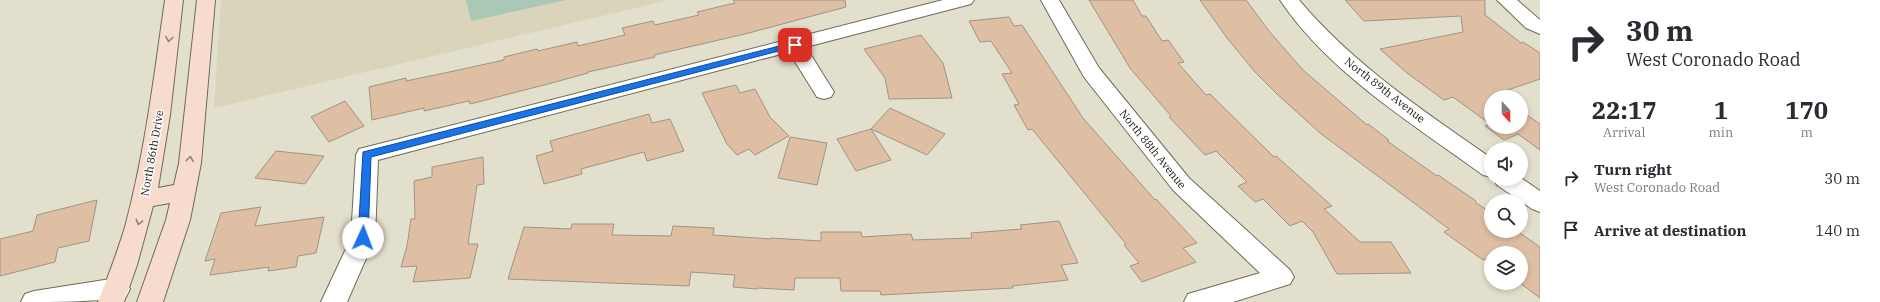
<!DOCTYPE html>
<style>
body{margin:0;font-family:"IBM Plex Serif",serif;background:#f7f7f7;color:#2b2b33;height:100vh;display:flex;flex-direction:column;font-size:15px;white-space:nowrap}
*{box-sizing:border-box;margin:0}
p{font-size:13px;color:#7c7c81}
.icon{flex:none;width:22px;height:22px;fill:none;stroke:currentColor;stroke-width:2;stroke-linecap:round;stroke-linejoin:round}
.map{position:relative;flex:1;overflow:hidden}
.details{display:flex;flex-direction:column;background:#fff;width:340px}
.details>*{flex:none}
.banner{background:#fff;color:#2b2b33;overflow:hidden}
.needle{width:26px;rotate:159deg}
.controls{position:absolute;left:1484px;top:90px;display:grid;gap:8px}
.controls a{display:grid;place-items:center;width:44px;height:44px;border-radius:50%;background:#fff;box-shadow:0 2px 6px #0003;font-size:20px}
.pin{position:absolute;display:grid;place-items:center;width:34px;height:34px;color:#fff;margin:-17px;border-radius:8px;box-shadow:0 2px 6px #0006}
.me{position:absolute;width:44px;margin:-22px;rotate:2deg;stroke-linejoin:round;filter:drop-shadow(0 0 3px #0008)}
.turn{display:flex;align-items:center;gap:14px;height:84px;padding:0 20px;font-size:18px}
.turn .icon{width:52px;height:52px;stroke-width:2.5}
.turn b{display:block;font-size:28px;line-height:34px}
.eta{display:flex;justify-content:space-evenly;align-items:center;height:68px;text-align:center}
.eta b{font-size:24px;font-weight:700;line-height:28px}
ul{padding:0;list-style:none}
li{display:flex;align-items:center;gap:12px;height:52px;padding:0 20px}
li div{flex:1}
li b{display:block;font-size:15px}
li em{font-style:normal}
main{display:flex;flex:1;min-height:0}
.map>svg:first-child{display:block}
</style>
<main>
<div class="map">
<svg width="1540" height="302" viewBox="0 0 1540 302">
<rect width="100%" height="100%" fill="#e2dfcc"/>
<path fill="#d9d4ba" d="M 221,0 L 669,0 L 214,108 Z"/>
<path fill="#a9c8b5" d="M 466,0 L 566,0 L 471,21 Z"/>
<path fill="#dfbfa4" stroke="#a09285" d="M 733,0 L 845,0 L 846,7 L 745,34 L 654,55 L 655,57 L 588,72 L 588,73 L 548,84 L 470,104 L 469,101 L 424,111 L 424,108 L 372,120 L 369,87 L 406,78 L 406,81 L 454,71 L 504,60 L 504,57 L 537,49 L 538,51 L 577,42 L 578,46 L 625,35 L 622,28 L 653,21 L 655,25 L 699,15 L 697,12 L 735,3 Z
M 1089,0 L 1133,0 L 1142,16 L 1146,16 L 1162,41 L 1168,40 L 1184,62 L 1178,63 L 1206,95 L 1210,94 L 1274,157 L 1276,156 L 1332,206 L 1324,209 L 1360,242 L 1391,242 L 1411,273 L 1337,274 L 1313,232 L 1302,221 L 1290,226 L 1263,199 L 1255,202 L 1238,186 L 1247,182 L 1216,151 L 1205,155 L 1169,117 L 1171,116 L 1130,68 Z
M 1200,0 L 1246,0 L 1269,31 L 1303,70 L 1367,125 L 1368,124 L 1389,140 L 1387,141 L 1437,176 L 1438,175 L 1476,201 L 1475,202 L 1491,213 L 1491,231 L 1517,231 L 1540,247 L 1540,298 L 1520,283 L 1521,253 L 1491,253 L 1491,260 L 1488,258 L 1483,260 L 1444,232 L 1449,229 L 1320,133 L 1277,94 L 1255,72 L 1227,38 Z
M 1345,0 L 1485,0 L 1485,14 L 1484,14 L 1521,43 L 1523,42 L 1540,53 L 1540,79 L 1496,94 L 1501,97 L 1491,97 L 1491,127 L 1521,127 L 1521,111 L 1540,124 L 1540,150 L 1518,134 L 1504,140 L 1485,126 L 1490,124 L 1453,97 L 1444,100 L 1407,73 L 1380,49 L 1463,32 L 1461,16 L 1364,21 Z
M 1009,17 L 1014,26 L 1022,25 L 1083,118 L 1155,200 L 1156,199 L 1197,243 L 1183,248 L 1196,262 L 1142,282 L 1130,266 L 1139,263 L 1124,245 L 1126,244 L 1032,129 L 1028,130 L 1014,105 L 1019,104 L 1002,74 L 1012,73 L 991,41 L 980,42 L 969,21 Z
M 921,35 L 943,63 L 952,98 L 889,99 L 885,78 L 864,49 Z
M 736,85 L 740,93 L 755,89 L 770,117 L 789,136 L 755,155 L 749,149 L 737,155 L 727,144 L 702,93 Z
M 345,101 L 364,126 L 329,142 L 311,117 Z
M 890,108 L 945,134 L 927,155 L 871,129 Z
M 649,114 L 652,123 L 670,119 L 684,151 L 647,161 L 644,152 L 581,169 L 582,174 L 544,184 L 536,156 L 553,151 L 550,141 Z
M 871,129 L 891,160 L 856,171 L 837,139 Z
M 790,137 L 827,143 L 817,185 L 778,178 Z
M 276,151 L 324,156 L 305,184 L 255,178 Z
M 483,157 L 484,184 L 477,185 L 468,244 L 478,244 L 470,278 L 413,282 L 417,266 L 401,267 L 407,246 L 411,219 L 415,219 L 414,181 L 432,177 L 432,167 Z
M 97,200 L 89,241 L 58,248 L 55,262 L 0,276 L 0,239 L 33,231 L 37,215 Z
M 261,207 L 255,226 L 324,217 L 316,253 L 298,256 L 296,267 L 268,271 L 269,267 L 210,275 L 215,259 L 205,261 L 221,213 Z
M 1059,221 L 1078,263 L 1061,265 L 1068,280 L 1012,286 L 1013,288 L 881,295 L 880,291 L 841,291 L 840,278 L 795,278 L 794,290 L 758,288 L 757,289 L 733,287 L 735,275 L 691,272 L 689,286 L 508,279 L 524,227 L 571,229 L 572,224 L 614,224 L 612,235 L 671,236 L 673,226 L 714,228 L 713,235 L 771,239 L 771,238 L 821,241 L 821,232 L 861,232 L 862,237 L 911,234 L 913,240 L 972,238 L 971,233 L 1022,229 L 1020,225 Z"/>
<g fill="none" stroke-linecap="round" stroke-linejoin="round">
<defs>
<path id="street" d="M 943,0 L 974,0 L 971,4 L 806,47 L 834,92 L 831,97 L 824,99 L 817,97 L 789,52 L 378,160 L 375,238 L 347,302 L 321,302 L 351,238 L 356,155 L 359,149 Z
M 1041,0 L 1059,0 L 1099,68 L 1189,178 L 1290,270 L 1294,277 L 1290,284 L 1233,302 L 1184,302 L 1188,294 L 1260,273 L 1173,190 L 1084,77 Z
M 1280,0 L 1299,0 C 1353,64 1422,110 1491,158 L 1491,177 L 1483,175 C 1413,124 1329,73 1280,0 Z
M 1497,0 L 1517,0 L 1540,20 L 1540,34 L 1526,28 Z
M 1521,178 L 1540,191 L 1540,212 L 1532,209 L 1497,185 L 1494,179 Z
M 117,278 L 126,281 L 130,289 L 126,297 C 95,302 54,302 21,302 L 25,294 L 34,291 Z"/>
<path id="secondary" d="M 165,0 L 183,0 L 170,115 L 158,188 L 174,185 L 179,163 L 197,0 L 215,0 L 201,163 L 190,220 L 163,302 L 137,302 L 166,220 L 170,203 L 153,206 L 137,265 L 124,302 L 98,302 C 108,277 117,253 125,227 C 145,153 154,76 165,0 Z"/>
</defs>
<use href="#street" stroke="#6e6a5a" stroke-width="2"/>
<use href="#secondary" stroke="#6e6a5a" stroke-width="2"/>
<use href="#street" fill="#fff" fill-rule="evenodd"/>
<use href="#secondary" fill="#f7dcce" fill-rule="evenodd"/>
</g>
<defs><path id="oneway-chevron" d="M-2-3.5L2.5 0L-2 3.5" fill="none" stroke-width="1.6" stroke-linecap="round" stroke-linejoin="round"/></defs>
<g stroke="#918278">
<use href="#oneway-chevron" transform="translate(169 39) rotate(97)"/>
<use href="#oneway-chevron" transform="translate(190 159) rotate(-83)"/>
<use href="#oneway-chevron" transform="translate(139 222) rotate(105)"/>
</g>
<path fill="#1a73e8" stroke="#114b97" d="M 795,42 L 799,45 L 798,46 L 371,157 L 368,238 L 363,242 L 358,238 L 363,152 Z"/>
<g text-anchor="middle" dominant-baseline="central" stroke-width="3" stroke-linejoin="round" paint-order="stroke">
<g font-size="11" fill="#15140e" stroke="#fff">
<text transform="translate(1385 90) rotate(38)">North 89th Avenue</text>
<text transform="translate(1153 149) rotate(51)">North 88th Avenue</text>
<text transform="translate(152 153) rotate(-80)">North 86th Drive</text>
</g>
</g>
</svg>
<div class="controls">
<a><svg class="needle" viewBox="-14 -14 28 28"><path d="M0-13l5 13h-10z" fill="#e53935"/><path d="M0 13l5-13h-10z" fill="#7c7c81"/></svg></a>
<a><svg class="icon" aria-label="sound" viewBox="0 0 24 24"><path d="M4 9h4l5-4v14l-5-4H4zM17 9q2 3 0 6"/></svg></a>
<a><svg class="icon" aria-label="search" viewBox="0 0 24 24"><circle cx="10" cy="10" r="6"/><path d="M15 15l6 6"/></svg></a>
<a><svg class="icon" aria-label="layers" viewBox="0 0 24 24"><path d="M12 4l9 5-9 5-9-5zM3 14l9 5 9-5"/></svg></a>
</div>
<div class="pin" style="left:795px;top:45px;background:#d93025"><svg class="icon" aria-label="arrive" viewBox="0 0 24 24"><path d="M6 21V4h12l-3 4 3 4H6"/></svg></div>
<svg class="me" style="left:363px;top:238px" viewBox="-20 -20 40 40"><circle r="19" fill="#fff"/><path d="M0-13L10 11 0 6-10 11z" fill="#1a73e8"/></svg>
</div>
<section class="details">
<div class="banner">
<div class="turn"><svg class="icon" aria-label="right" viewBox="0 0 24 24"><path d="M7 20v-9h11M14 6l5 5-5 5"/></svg><div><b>30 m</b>West Coronado Road</div></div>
</div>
<div class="eta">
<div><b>22:17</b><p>Arrival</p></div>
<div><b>1</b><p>min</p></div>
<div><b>170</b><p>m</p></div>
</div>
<ul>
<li><svg class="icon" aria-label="right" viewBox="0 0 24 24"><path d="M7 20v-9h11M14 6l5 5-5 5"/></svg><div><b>Turn right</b><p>West Coronado Road</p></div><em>30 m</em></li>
<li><svg class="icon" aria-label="arrive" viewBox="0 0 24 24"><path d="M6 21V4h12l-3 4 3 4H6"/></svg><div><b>Arrive at destination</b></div><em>140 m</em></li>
</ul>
</section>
</main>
